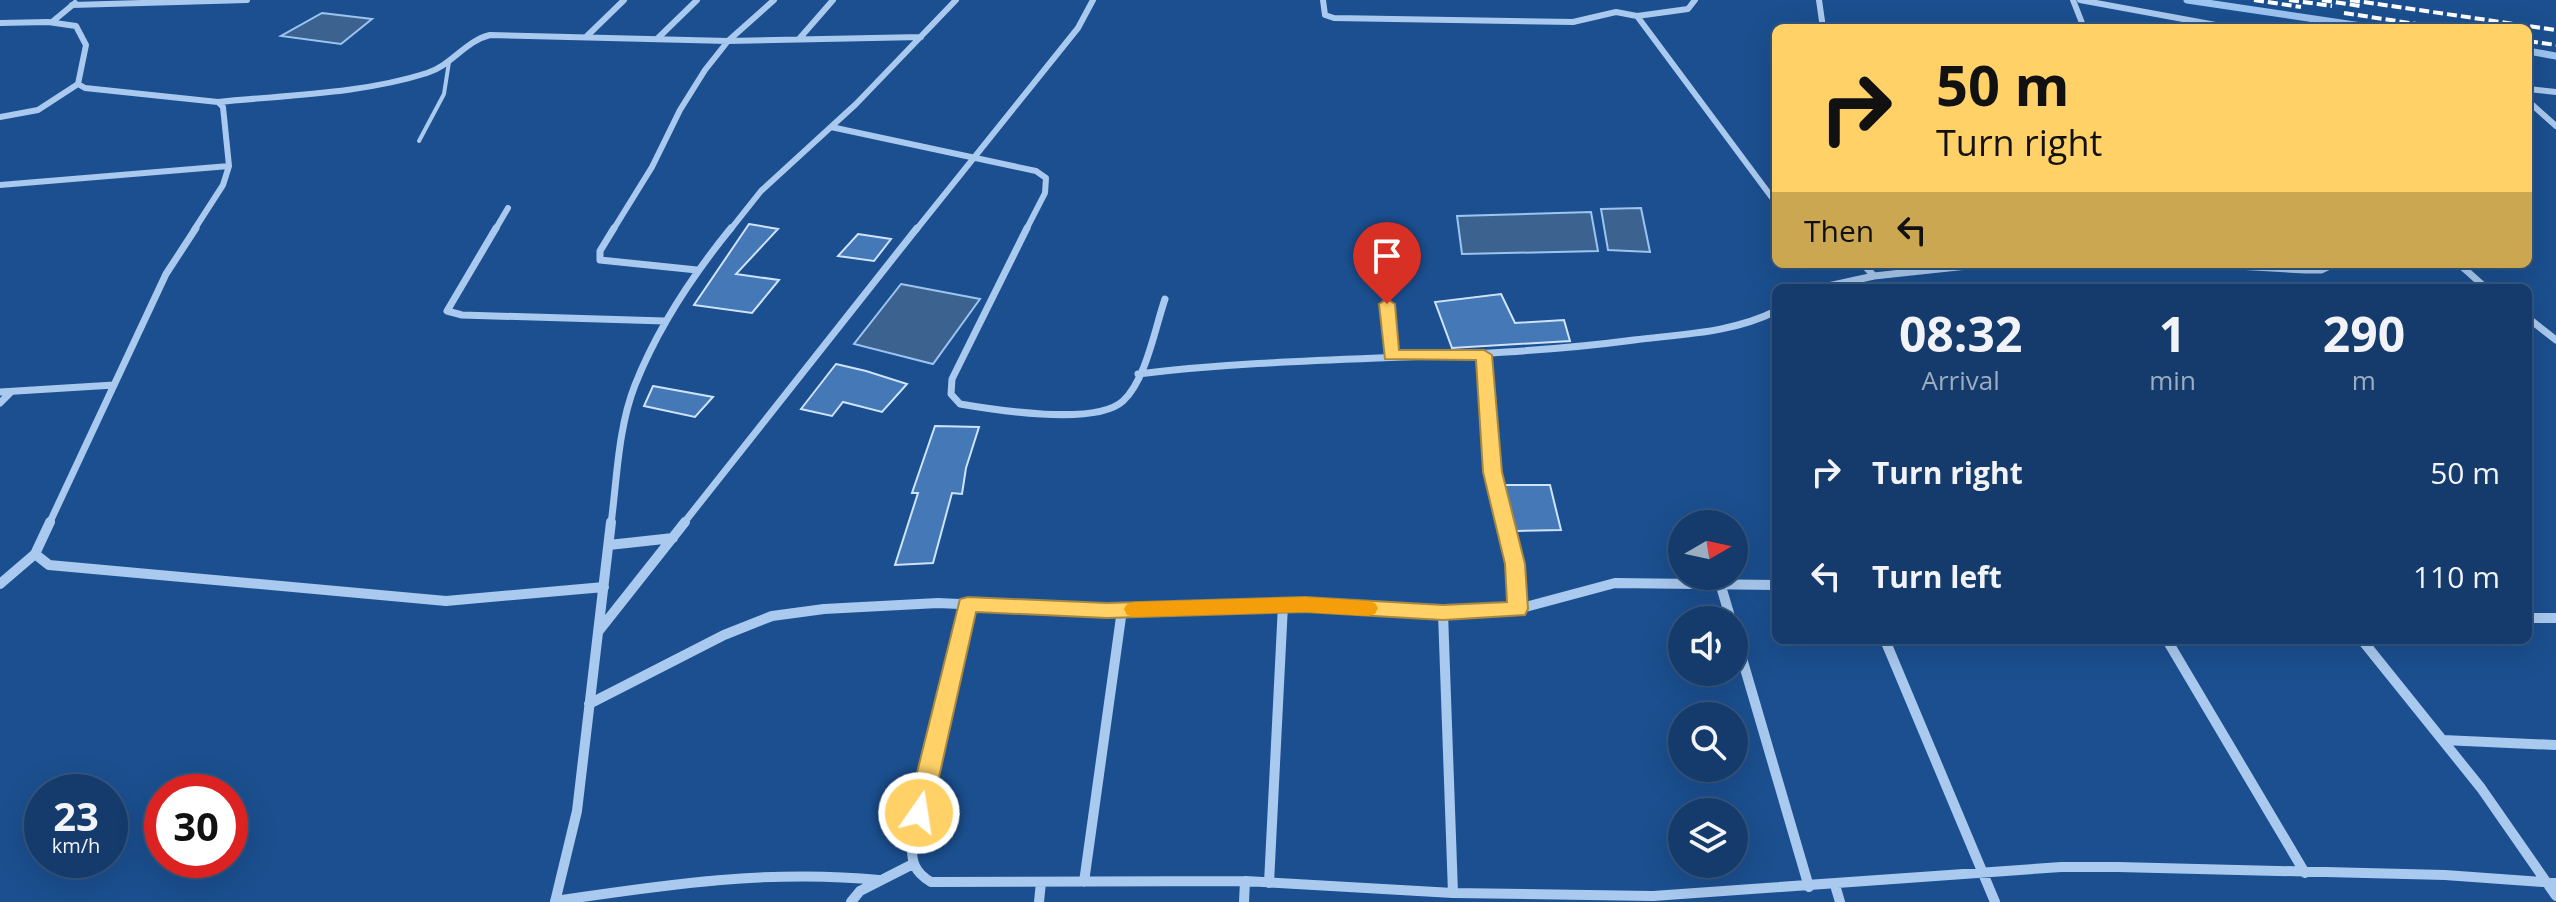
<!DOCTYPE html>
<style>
body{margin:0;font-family:"Open Sans",sans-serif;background:#214673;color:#f1f3f6;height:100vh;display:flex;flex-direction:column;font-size:30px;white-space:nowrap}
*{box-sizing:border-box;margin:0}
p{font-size:26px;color:#9dadc1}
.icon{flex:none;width:44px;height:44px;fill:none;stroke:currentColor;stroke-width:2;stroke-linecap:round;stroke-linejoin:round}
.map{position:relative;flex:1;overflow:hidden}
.sheet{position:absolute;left:1772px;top:284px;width:760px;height:360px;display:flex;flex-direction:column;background:#143b6b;border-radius:12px;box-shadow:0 8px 32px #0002,0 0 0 2px #33557e}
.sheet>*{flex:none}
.top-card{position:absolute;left:1772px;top:24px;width:760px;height:244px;border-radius:12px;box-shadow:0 8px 32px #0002,0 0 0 2px #33557e;background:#ffd166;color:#111;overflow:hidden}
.needle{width:52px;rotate:81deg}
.buttons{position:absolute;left:1668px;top:510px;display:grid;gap:16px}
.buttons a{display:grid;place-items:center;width:80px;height:80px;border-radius:50%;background:#143b6b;box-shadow:0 8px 32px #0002,0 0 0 2px #33557e;font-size:40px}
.speed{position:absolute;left:24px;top:774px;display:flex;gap:16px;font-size:40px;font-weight:700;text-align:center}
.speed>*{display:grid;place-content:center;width:104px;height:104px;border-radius:50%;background:#143b6b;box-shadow:0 8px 32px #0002,0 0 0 2px #33557e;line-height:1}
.speed small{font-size:20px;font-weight:400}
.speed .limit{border:12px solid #d22;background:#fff;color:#111}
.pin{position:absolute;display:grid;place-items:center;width:68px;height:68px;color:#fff;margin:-82px -34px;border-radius:50% 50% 50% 0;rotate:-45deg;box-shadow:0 0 8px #0007}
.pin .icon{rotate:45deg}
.me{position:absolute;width:88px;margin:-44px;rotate:13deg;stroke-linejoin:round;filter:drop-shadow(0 0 6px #0008)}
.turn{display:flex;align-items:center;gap:28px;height:168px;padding:0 32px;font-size:36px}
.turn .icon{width:104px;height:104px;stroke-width:2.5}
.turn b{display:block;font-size:56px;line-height:68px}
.then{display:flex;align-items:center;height:76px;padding:0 32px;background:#0003;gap:16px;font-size:30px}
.eta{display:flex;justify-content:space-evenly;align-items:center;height:136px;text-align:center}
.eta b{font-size:48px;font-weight:700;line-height:56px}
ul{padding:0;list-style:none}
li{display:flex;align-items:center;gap:24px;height:104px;padding:0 32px}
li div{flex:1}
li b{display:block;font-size:30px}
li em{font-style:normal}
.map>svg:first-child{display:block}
</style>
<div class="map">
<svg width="2556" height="902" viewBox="0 0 2556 902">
<rect width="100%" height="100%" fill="#1b4f8f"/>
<path fill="#3c6290" stroke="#9cc4f0" stroke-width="2" d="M 322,13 L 372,19 L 341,44 L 281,36 Z
M 1641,208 L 1650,252 L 1608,250 L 1601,209 Z
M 1591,212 L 1598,251 L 1462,254 L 1457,216 Z
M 901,284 L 980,299 L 933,364 L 854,344 Z"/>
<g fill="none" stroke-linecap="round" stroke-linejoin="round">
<path stroke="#9cc4f0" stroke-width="7" d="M 2187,0 L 2375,28
M 2528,51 L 2556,56"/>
</g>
<path fill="#4478b7" stroke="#cfe3fa" stroke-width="2" d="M 749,224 L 778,229 L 736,274 L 779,280 L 752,313 L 694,305 Z
M 858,234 L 891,239 L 874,261 L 838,256 Z
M 1501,294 L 1515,323 L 1564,320 L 1570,341 L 1452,348 L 1435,302 Z
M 836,364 L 866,371 L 907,384 L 882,412 L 843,402 L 832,416 L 801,409 Z
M 653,386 L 713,397 L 695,417 L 644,406 Z
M 935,426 L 979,427 L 966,468 L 962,494 L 952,493 L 933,563 L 895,565 L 918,493 L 912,493 Z
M 1502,485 L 1550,485 L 1561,530 L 1515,531 Z"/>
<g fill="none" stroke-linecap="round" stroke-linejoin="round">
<path stroke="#a9c9ee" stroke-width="4" d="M 419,141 L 444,94 L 449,62"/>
<path stroke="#a9c9ee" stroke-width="6" d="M 1323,0 L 1325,15 L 1334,18 L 1573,22 L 1616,12 L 1637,16 L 1776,203
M 1819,0 L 1823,28
M 2073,0 L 2084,28
M 2080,0 L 2232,28
M 72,5 L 247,0
M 1637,16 L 1688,9 L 1695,0
M 52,22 L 75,3
M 0,23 L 48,22 L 76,26 L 86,45 L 78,84 L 85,88 L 218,102 L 223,107 L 229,166 L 223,185 L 194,230
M 587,36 L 624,0
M 657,39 L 697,0
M 799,39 L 833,0
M 2528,89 L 2556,92
M 2528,101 L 2556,126
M 218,102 C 287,95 361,94 427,73 C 452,65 465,41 490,35 L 728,41 L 921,37
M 0,117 L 38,110 L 78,84
M 831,127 L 1036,171 L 1046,178 L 1045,193 L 1026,230
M 0,185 L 229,166
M 495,230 L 508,208
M 613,230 L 652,167 L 680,110 L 705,70 L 728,41 L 774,0
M 730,230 L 761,191 L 856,104 L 956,0
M 916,230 L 1078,28 L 1093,0"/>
<path stroke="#a9c9ee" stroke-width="7" d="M 496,228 L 447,311 L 462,315 L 665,321
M 614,228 L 600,251 L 600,260 L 697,270
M 1027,228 L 952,379 L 951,394 L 960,404 C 995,410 1096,426 1123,401 C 1146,380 1155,328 1165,299
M 1863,264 L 1874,276
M 2202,264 L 2305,270 L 2321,270 L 2334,264
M 2459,264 L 2486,288
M 1385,278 L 1391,355
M 1819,288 L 1874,276 L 1986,264
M 2528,318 L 2556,340
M 1484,355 L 1492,472 L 1505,524
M 1138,374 C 1303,354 1469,362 1634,340 C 1682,334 1732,333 1776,311
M 0,392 L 114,385
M 0,403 L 11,392
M 49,524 L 166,274 L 196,228
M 611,524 C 617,479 618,428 635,385 C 658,327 692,276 731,228
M 683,524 L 917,228"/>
<path stroke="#a9c9ee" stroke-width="10" d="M 50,522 L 35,554 L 49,565 L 446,601 L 604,587
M 1505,522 L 1515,564 L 1518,609
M 609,545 L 673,538
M 1720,583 L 1731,620
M 0,584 L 35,554
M 968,604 L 912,842 C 911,861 914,872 931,882 L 1245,881
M 1443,613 L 1453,893
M 2528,618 L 2556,618
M 1734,631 L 1809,887
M 598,632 L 685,522
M 1885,640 L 1995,902
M 2167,640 L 2305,873
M 2362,640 L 2481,788 L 2556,896
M 589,704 L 724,635 L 772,616 L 824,609 L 938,603 L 1107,611 L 1305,605 L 1443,613 L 1518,609 L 1615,583 L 1776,585
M 2443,740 L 2556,745
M 1084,882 L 1122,610
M 1269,883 L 1283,605
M 1835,885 L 1840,902
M 555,901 C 663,885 769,869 879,880
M 555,902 L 577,811 L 611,522
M 851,902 L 860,891 L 911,865
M 1039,902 L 1041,882
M 1244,902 L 1245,881 L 1453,893 L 1653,896 L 2061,867 L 2118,867 L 2445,875 L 2556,883"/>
<path stroke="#fff" stroke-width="4" stroke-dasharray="10 4" stroke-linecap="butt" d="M 2254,0 L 2301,7
M 2289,0 L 2332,6
M 2322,0 L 2360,6
M 2350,0 L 2556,30
M 2344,13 L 2443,28
M 2528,41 L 2556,45"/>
</g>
<path fill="#ffd166" stroke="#a68842" stroke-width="2" d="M 1387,299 L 1395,304 L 1399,350 L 1484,350 L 1492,355 L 1502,472 L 1525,564 L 1528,609 L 1525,615 L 1443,620 L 1305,612 L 1107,618 L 976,612 L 931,813 L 927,820 L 919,823 L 911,820 L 907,813 L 960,599 L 968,597 L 1107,603 L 1305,597 L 1443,605 L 1507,602 L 1505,564 L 1483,472 L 1476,360 L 1385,359 L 1379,304 Z"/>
<path fill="#f59e0b" d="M 1305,597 L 1368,601 L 1375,603 L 1378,608 L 1375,614 L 1368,616 L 1305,612 L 1134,617 L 1127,615 L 1124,609 L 1127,604 L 1134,602 Z"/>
</svg>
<div class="buttons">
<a><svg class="needle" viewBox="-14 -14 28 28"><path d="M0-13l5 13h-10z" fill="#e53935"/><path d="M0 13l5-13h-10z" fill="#9dadc1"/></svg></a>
<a><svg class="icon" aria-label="sound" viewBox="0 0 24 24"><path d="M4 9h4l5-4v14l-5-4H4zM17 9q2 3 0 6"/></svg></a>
<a><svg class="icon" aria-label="search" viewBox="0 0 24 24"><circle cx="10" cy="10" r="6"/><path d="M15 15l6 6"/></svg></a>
<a><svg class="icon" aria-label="layers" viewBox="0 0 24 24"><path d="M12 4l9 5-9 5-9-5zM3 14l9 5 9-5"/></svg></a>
</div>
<div class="speed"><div>23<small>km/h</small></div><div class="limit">30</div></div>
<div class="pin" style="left:1387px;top:304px;background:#d93025"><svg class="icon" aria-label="arrive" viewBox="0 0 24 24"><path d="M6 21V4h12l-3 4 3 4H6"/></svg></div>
<svg class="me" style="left:919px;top:813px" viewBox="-20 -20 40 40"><circle r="17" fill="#ffd166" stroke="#fff" stroke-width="3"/><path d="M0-11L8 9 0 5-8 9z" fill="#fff"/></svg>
<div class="top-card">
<div class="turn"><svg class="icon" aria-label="right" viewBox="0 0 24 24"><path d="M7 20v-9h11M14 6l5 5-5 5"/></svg><div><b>50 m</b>Turn right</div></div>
<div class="then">Then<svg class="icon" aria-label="left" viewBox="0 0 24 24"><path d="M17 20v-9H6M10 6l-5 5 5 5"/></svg></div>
</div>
<section class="sheet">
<div class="eta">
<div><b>08:32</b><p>Arrival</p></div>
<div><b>1</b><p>min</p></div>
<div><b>290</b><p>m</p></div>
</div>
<ul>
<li><svg class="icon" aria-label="right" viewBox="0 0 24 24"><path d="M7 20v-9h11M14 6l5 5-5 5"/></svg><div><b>Turn right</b></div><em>50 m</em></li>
<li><svg class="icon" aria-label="left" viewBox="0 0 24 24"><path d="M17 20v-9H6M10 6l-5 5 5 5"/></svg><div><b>Turn left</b></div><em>110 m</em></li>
</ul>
</section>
</div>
